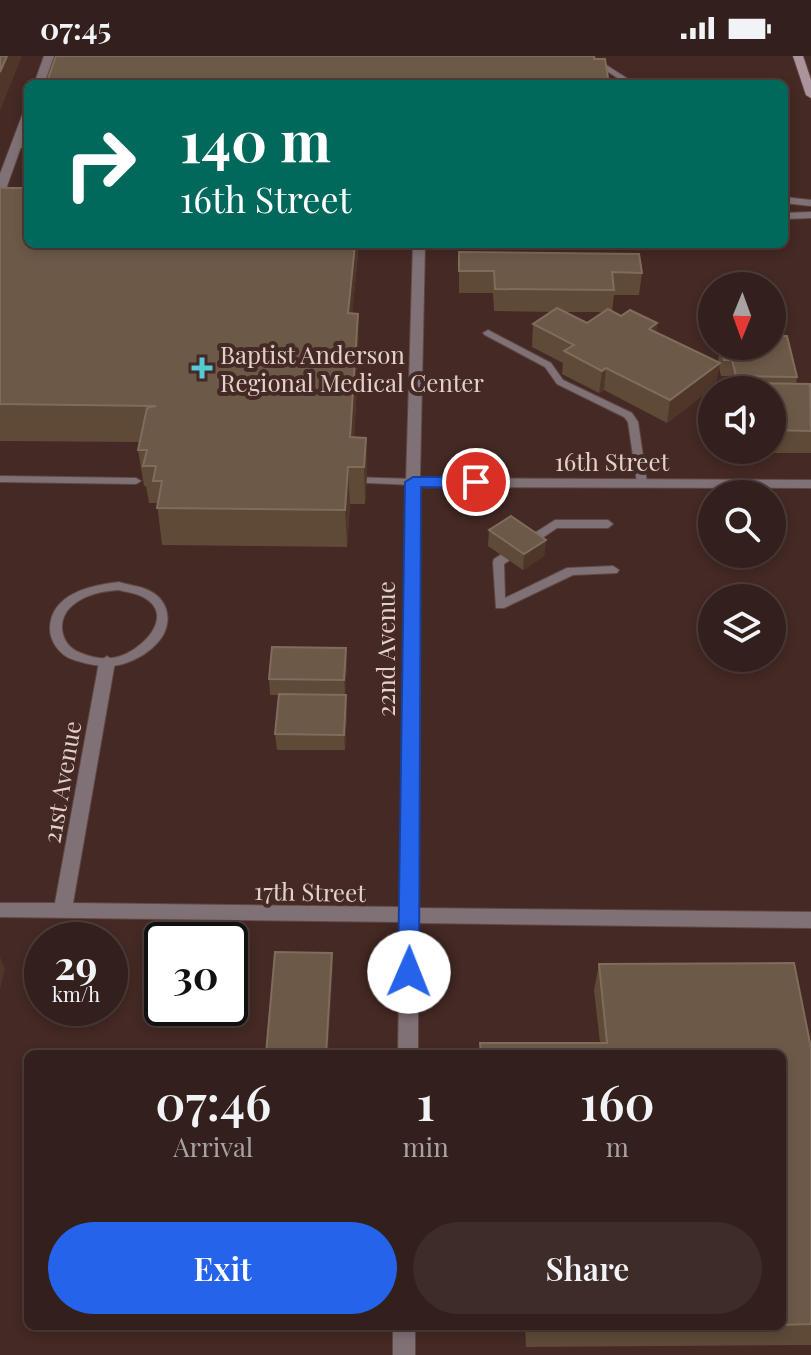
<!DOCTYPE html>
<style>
body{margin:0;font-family:"Playfair Display",serif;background:#3e2c28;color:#f1f3f6;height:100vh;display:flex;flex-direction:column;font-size:30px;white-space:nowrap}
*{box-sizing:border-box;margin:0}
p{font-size:26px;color:#a9a2a3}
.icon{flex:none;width:44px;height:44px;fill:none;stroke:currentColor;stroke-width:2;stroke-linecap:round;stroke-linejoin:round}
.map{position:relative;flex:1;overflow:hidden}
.side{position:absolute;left:24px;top:994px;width:762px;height:280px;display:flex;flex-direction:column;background:#331f1b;border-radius:12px;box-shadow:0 4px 12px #0003,0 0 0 2px #4e3d3a}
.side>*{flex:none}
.guide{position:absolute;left:24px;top:24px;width:764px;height:168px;border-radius:12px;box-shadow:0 4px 12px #0003,0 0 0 2px #4e3d3a;background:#00695c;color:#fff;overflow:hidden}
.needle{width:52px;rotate:181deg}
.fabs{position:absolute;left:698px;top:216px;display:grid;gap:16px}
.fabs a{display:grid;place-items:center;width:88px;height:88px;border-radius:50%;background:#331f1b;box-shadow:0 4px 12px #0003,0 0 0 2px #4e3d3a;font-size:40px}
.speed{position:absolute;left:24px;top:866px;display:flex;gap:16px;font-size:40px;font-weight:700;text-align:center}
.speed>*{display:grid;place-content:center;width:104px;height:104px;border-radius:50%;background:#331f1b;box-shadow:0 4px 12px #0003,0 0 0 2px #4e3d3a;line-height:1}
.speed small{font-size:20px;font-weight:400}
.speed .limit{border:4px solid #111;border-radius:12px;background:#fff;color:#111}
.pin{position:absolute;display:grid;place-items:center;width:68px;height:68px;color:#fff;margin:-34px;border:4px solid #fff;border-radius:50%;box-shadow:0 2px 8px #0007}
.me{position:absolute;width:88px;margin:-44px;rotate:1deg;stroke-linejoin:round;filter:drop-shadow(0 0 6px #0008)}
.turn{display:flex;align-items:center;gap:28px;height:168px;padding:0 24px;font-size:36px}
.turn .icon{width:104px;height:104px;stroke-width:2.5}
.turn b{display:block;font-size:56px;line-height:68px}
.eta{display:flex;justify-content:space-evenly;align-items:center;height:136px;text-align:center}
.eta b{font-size:48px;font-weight:600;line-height:56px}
.button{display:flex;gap:16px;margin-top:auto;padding:16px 24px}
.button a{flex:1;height:92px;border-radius:48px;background:#2563eb;color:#fff;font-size:32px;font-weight:600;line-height:92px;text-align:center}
.button a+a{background:#3e2c28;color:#f1f3f6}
.status{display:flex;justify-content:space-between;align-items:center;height:56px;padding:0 40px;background:#331f1b;direction:ltr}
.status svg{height:22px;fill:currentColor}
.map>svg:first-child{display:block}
</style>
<div class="status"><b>07:45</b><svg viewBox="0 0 49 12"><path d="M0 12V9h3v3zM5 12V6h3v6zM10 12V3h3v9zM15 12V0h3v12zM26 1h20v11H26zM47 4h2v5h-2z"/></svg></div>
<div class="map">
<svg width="811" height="1299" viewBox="0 0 811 1299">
<rect width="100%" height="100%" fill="#442924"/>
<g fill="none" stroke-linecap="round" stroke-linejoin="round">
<defs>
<path id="lane" d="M 583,0 L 592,0 L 636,28 L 627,28 Z
M 488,274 L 551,307 L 563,324 L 632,357 L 638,366 L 647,427 L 646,429 L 642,430 L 637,427 L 628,366 L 624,361 L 557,328 L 545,311 L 485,279 L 483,277 Z
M 0,420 L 136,422 L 141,425 L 136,428 L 0,426 Z
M 351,421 L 413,423 L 418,426 L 413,429 L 347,426 L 346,424 Z
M 555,464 L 608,464 L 613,468 L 608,472 L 557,472 L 504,508 L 505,542 L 567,512 L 613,510 L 619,514 L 617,517 L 573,519 L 504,552 L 496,552 L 493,506 L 494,503 Z
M 119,526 C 128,529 140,530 148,534 C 170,544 173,568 159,585 C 150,596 136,604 123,608 C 109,612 95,610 81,606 C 75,604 69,603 64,599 C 56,593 50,583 50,573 C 50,538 91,529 119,526 ZM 119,534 C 126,536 136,537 143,541 C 177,559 142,595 117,601 C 105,604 93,602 81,597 C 60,590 55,563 73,549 C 86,538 103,535 119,534 Z"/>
<path id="street" d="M 44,0 L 54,0 L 44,28 L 34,28 Z
M 28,54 L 28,71 L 6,133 L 0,136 L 0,118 L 23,57 Z
M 784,141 L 811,144 L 811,150 L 784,147 Z
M 811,156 L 811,162 L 784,163 L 784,157 Z
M 413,188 L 425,188 L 420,422 L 811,424 L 811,432 L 420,431 L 418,852 L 811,856 L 811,872 L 418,867 L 418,998 L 398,998 L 400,866 L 0,861 L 0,847 L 55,847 L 99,606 L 107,600 L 115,606 L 73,847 L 400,851 L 406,426 Z
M 393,1270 L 415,1270 L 415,1299 L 393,1299 Z"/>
<path id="secondary" d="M 793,0 L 803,0 L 811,24 L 811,42 L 806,39 Z"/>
</defs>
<use href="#lane" stroke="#614742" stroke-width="2"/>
<use href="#street" stroke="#614742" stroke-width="2"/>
<use href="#secondary" stroke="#614742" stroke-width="2"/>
<use href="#lane" fill="#7f7176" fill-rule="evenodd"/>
<use href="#street" fill="#7f7176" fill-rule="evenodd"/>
<use href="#secondary" fill="#ab949c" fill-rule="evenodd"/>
</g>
<path fill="#5f4a38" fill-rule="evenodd" d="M 28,76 L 28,120 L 22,91 Z
M 0,132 L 28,188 L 359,188 L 352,257 L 359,294 L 354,382 L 366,382 L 367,418 L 365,448 L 350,448 L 347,491 L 162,489 L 157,447 L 149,447 L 146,430 L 144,430 L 138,394 L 139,386 L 0,385 Z
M 459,196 L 642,217 L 639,239 L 614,239 L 612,255 L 621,260 L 657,267 L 656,276 L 718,307 L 720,290 L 772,290 L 797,321 L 796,328 L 811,330 L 811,397 L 740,397 L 740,394 L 772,394 L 772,334 L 732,334 L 729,320 L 721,320 L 719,311 L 715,330 L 667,367 L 604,334 L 599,337 L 562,318 L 563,307 L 532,291 L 533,268 L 553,256 L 494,255 L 493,237 L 459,237 ZM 564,256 L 604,256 L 587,267 Z
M 489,474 L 546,484 L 544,500 L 523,514 L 488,490 Z
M 346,592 L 347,608 L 345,639 L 347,655 L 345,694 L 277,694 L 275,678 L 279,639 L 270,639 L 269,623 Z
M 599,908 L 811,992 L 811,1289 L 526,1291 L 525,1270 L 782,1270 L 782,998 L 479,998 L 480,987 L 600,987 L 594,934 Z"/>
<path fill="#4e3729" d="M 7,0 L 22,0 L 0,55 L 0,16 Z
M 355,188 L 359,188 L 349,293 L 348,257 Z
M 358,258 L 359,294 L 352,411 L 350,381 Z
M 657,267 L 654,290 L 649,273 Z
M 720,307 L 715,330 L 667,367 L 670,344 Z
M 606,312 L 604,334 L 599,337 L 602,315 Z
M 366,382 L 367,418 L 365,448 L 364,411 Z
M 348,411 L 350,448 L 347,491 L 345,454 Z
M 546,484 L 544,500 L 523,514 L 524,498 Z
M 346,592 L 347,608 L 345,640 L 344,624 Z
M 346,639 L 347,655 L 345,694 L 344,679 Z
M 332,897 L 333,912 L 328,998 L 326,998 Z
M 0,901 L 5,913 L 0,934 Z"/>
<path fill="#6d5948" stroke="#806c5d" stroke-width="2" d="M 0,0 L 7,0 L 0,16 Z
M 56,0 L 594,0 L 594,3 L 605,3 L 609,28 L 46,28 Z
M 28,76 L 28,91 L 22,91 Z
M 0,132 L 28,132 L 28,188 L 355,188 L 348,257 L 358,258 L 350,381 L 366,382 L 364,411 L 348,411 L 345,454 L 157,452 L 162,425 L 153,425 L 156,410 L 143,410 L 147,394 L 138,394 L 147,352 L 156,350 L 0,348 Z
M 459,196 L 639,198 L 642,217 L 612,216 L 614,234 L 495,233 L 494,215 L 459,215 Z
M 557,252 L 587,267 L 608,253 L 621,260 L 630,254 L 657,267 L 649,273 L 720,307 L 670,344 L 606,312 L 602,315 L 564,295 L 574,289 L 533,268 Z
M 772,280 L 787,280 L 797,321 L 736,320 L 732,304 L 724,304 L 721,290 L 772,290 Z
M 735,327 L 810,328 L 811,375 L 772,374 L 772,334 L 736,334 Z
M 511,460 L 546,484 L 524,498 L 489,474 Z
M 272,591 L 346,592 L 344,624 L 269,623 Z
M 279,638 L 346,639 L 344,679 L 275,678 Z
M 275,896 L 332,897 L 326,998 L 266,998 Z
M 794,907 L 811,992 L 811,1268 L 782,1269 L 782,998 L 481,998 L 480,987 L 607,987 L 599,908 Z"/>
<path fill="#2563eb" stroke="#184099" stroke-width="2" d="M 413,421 L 476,421 L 484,426 L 476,432 L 421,431 L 419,916 L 416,922 L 409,925 L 401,922 L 398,916 L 405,426 Z"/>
<path fill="#52cbd8" stroke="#442924" stroke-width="3" d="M198 300h8v8h8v8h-8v8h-8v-8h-8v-8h8z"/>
<g text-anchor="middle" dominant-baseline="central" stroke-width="8" stroke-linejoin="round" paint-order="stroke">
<g font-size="24" fill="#e3d1cd" stroke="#442924" text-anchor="start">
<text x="220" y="298">Baptist Anderson<tspan x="220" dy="28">Regional Medical Center</tspan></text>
</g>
<g font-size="24" fill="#e3d1cd" stroke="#442924">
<text x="612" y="405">16th Street</text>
<text transform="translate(385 593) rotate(-90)">22nd Avenue</text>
<text transform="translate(61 726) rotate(-80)">21st Avenue</text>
<text transform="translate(310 835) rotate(1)">17th Street</text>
</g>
</g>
</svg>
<div class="fabs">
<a><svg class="needle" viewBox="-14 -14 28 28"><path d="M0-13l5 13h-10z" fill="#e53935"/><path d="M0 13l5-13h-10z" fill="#a9a2a3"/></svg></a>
<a><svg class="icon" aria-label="sound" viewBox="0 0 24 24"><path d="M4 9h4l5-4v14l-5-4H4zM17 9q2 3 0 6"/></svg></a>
<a><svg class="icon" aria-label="search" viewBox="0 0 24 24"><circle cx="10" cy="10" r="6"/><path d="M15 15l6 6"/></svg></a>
<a><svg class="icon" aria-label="layers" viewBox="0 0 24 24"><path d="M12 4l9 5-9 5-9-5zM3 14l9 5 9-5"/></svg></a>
</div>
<div class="speed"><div>29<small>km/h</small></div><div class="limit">30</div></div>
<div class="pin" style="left:476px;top:426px;background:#d93025"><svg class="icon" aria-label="arrive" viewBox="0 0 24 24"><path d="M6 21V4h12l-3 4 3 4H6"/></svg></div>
<svg class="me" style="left:409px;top:916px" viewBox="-20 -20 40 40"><circle r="19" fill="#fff"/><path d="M0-13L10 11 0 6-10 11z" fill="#2563eb"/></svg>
<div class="guide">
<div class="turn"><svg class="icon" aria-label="right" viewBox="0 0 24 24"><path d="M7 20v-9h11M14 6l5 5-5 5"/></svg><div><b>140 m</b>16th Street</div></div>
</div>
<section class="side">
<div class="eta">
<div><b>07:46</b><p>Arrival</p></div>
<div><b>1</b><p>min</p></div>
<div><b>160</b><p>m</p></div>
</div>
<div class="button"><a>Exit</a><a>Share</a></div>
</section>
</div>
